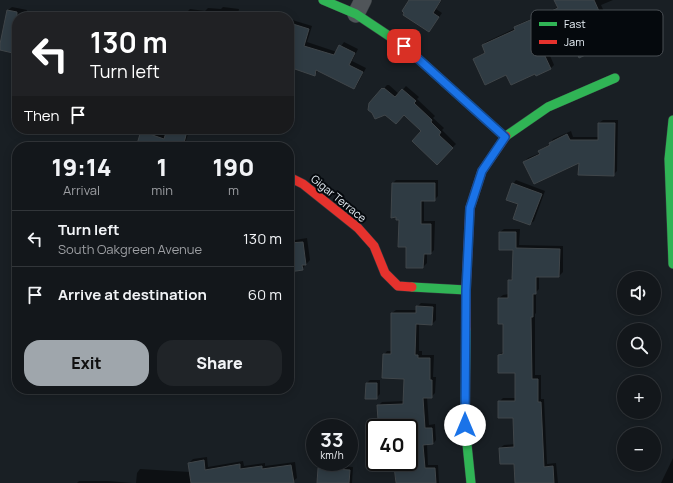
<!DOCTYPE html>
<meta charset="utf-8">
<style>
body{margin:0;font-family:Manrope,sans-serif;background:#202428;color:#f1f3f6;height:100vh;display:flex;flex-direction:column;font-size:15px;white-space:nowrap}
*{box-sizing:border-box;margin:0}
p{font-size:13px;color:#9d9fa3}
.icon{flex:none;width:22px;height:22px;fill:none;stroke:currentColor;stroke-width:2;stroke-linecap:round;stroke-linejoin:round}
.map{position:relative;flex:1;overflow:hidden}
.sheet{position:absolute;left:12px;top:142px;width:282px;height:252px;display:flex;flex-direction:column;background:#13171b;border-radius:16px;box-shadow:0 2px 10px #0003,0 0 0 1px #32363a}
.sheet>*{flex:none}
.guide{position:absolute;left:12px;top:12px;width:282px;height:122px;border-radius:16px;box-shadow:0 2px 10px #0003,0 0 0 1px #32363a;background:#202124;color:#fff;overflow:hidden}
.fabs{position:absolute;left:617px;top:271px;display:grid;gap:8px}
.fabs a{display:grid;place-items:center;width:44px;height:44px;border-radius:50%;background:#13171b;box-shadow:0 2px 10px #0003,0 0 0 1px #32363a;font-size:20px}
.speed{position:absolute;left:306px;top:419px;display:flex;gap:8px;font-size:20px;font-weight:700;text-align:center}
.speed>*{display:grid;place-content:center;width:52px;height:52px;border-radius:50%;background:#13171b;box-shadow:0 2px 10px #0003,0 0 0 1px #32363a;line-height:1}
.speed small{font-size:10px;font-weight:400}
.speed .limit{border:2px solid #111;border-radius:6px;background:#fff;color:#111}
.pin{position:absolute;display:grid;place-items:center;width:34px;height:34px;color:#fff;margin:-17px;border-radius:8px;box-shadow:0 2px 6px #0006}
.me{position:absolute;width:44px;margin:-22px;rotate:0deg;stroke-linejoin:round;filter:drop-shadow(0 0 3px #0008)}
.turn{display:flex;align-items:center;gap:14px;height:84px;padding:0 12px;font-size:18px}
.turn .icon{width:52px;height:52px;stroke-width:2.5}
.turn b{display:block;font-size:28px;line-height:34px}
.then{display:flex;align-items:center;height:38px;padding:0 12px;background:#0003;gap:8px;font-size:15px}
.eta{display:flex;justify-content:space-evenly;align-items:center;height:68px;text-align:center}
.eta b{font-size:24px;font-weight:800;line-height:28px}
.primary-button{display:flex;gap:8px;margin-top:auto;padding:8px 12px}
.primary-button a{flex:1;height:46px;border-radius:16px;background:#9fa6ac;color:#111;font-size:16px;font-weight:800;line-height:46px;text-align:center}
.primary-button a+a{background:#202428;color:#f1f3f6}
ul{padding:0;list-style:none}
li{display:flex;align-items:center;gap:12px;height:56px;padding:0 12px;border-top:1px solid #32363a}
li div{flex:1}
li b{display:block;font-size:15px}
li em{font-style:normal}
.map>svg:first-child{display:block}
</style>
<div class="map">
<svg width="673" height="483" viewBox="0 0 673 483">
<rect width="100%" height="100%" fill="#191f24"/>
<path fill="#0007" d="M 410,0 L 442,0 L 436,9 L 442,13 L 429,31 Z
M 555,0 L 613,0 L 601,5 L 610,24 L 599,34 L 594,36 L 599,46 L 595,49 L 573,40 L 548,51 L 554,65 L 551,68 L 536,73 L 507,74 L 474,59 L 478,56 L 486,52 L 483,45 L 486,42 L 516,28 L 519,24 L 558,7 Z
M 12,7 L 27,10 L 25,17 L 17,17 L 17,53 L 0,49 L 8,10 Z
M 223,7 L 239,9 L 238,15 L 245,17 L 186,17 L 186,13 L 190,9 L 205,11 L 208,8 L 221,9 Z
M 155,13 L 156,17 L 137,17 L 141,14 Z
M 277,15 L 283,17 L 274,17 Z
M 289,19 L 312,26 L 307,42 L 337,52 L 344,42 L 358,49 L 352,61 L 366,68 L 357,85 L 354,88 L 319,70 L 315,74 L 289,66 Z
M 387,85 L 389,85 L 399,94 L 406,86 L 419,97 L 417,99 L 435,116 L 433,118 L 444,128 L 442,130 L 456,144 L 437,163 L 423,131 L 404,114 L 370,104 Z
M 603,120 L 618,120 L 617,171 L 613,175 L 580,161 L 524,162 L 528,158 L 540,153 L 539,151 L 543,148 L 550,144 L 553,139 L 571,131 L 573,137 L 599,137 L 599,123 Z
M 144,129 L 166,135 L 168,129 L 182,129 L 189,131 L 184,147 L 137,147 L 142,132 Z
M 396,180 L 438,180 L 438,196 L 434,200 L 424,200 L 424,221 L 435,221 L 434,250 L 431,253 L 427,253 L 427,263 L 423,267 L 407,246 L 400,219 L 393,183 Z
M 516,180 L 545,191 L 534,221 L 530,224 L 519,204 L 513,184 Z
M 504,229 L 520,229 L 519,245 L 563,246 L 563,272 L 559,276 L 539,276 L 539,289 L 536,292 L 536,313 L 535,314 L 535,375 L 541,375 L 541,399 L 544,399 L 547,464 L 556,463 L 558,483 L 516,483 L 515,463 L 500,448 L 504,445 L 515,444 L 514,417 L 499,402 L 503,398 L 516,398 L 516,372 L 499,355 L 504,351 L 504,323 L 499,298 L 503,295 L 509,294 L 509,281 L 513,277 L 514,249 L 500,232 Z
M 295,234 L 295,240 L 307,238 L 310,260 L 302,269 L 289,271 L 289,235 Z
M 421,303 L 436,304 L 436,320 L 432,324 L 419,323 L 419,351 L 422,351 L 422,355 L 434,355 L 433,377 L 436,377 L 435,393 L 431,397 L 427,397 L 429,425 L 435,424 L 436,440 L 433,444 L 427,444 L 428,465 L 438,465 L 439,483 L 395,483 L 395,473 L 397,462 L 409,462 L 409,428 L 384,428 L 383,418 L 378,406 L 382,402 L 404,401 L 405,378 L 384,355 L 387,351 L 392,351 L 392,313 L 396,310 L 417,310 L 417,307 Z
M 370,380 L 380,380 L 380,394 L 376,398 L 367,383 Z
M 207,457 L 208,467 L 243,461 L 244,466 L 265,463 L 265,466 L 295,462 L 297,478 L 293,481 L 286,483 L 136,483 L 137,473 L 140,469 L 190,472 L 189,463 L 193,459 Z
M 673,458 L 673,483 L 661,483 Z
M 315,462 L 330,462 L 329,463 Z
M 323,465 L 353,467 L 352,483 L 318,483 L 319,469 Z
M 79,481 L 108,481 L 132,483 L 77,483 Z"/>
<path fill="#2f3b43" stroke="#40464a" d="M 409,0 L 441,0 L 433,13 L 439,17 L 429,32 L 403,15 L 404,13 L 402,11 Z
M 554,0 L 594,0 L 607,29 L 599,32 L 600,34 L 590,39 L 596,50 L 579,58 L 572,41 L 544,54 L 551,69 L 536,76 L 535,74 L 511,85 L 506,75 L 485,85 L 473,59 L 485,53 L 482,45 L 515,30 L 514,27 L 558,8 Z
M 7,10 L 17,12 L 17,54 L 0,50 L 0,44 Z
M 293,24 L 309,29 L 304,46 L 334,55 L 339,45 L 355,53 L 349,65 L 363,72 L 354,89 L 316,70 L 315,76 L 289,67 L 289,39 Z
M 382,88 L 383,89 L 384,88 L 395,97 L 402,89 L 416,101 L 414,103 L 432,120 L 431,122 L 441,132 L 439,135 L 453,148 L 437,165 L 412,141 L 421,131 L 404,115 L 396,124 L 385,115 L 375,119 L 372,113 L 368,110 L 369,103 Z
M 598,123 L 615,123 L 614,176 L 578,175 L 579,163 L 534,184 L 523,162 L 540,154 L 538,151 L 550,145 L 549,143 L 567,134 L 570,140 L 598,140 Z
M 167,129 L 186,135 L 183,147 L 136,147 L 141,131 L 164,139 Z
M 392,183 L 435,183 L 435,201 L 421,201 L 421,224 L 431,224 L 431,254 L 424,254 L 423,268 L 406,268 L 406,247 L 398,247 L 399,220 L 396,220 L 396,217 L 391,218 Z
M 512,183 L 542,194 L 530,225 L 513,219 L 518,204 L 506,200 Z
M 499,232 L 516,232 L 516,248 L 560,249 L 559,277 L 536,277 L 536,294 L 533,294 L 533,317 L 531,317 L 532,379 L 538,379 L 538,402 L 541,402 L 544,467 L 553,466 L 554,483 L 515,483 L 514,464 L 500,464 L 499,448 L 514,447 L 513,418 L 498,418 L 498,401 L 515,401 L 515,373 L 498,373 L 498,355 L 503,354 L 503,324 L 498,324 L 498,298 L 508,298 L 508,280 L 512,280 L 513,250 L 499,250 Z
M 303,242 L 306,265 L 302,265 L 303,270 L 289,272 L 289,243 Z
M 416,306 L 433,307 L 432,325 L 416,324 L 415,355 L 418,355 L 418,358 L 430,358 L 430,380 L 432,380 L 432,398 L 423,398 L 425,428 L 432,428 L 433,444 L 423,445 L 425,468 L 435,468 L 436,483 L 396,483 L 394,466 L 397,466 L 396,462 L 409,462 L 409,428 L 383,428 L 382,419 L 378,420 L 377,405 L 403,404 L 404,379 L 382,378 L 383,354 L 391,354 L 391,313 L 416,313 Z
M 366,383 L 377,383 L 377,399 L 365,399 Z
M 204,460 L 205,470 L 240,464 L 240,469 L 262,466 L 262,469 L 291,465 L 294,483 L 191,483 L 188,463 Z
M 318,468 L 350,470 L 349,483 L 317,483 Z"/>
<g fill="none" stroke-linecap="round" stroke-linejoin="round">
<defs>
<path id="street" d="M 356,14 L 363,0"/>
<path id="fast" d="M 323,0 L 356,14 L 404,46 L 505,137
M 673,120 L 669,159 L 673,264
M 506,136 L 548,107 L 615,78
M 412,287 L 466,290
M 466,329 L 465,425 L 471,483"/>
<path id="jam" d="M 289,177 L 303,184 L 358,228 L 374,246 L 385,273 L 398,286 L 412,287
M 466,329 L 466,290 L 470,208 L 482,171 L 506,136"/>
</defs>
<use href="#street" stroke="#363b3f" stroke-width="18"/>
<use href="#fast" stroke="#363b3f" stroke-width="10"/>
<use href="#jam" stroke="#363b3f" stroke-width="10"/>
<use href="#street" stroke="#505559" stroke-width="17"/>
<use href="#fast" stroke="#30b455" stroke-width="9"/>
<use href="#jam" stroke="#e5322d" stroke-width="9"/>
</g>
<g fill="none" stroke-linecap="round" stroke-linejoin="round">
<defs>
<path id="route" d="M 404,46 L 505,137 L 482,171 L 470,208 L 466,290 L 465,425"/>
</defs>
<use href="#route" stroke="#114b97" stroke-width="10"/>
<use href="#route" stroke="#1a73e8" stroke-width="7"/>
</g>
<g text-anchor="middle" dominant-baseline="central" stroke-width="4" stroke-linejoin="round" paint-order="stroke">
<g font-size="11" fill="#e7eff6" stroke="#05090d">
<text transform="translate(339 198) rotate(39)">Gigar Terrace</text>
</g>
</g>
<rect x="531" y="10" width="132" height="46" rx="6" fill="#05090d" stroke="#494e53" stroke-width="1"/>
<rect x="539" y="22" width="18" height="4" fill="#30b455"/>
<rect x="539" y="40" width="18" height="4" fill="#e5322d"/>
<g font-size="11" fill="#e7eff6">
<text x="564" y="28">Fast</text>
<text x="564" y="46">Jam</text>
</g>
</svg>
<div class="fabs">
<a><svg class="icon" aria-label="sound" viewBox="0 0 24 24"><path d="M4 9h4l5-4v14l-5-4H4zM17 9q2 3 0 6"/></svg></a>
<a><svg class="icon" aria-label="search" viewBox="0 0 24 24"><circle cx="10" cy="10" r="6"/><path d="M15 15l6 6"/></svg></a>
<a>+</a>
<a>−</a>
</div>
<div class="speed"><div>33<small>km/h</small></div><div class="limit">40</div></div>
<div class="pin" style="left:404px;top:46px;background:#d93025"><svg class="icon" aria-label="arrive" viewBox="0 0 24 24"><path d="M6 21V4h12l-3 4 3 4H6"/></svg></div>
<svg class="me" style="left:465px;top:425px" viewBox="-20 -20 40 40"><circle r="19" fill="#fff"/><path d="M0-13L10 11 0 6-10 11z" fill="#1a73e8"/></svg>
<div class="guide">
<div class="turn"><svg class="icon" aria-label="left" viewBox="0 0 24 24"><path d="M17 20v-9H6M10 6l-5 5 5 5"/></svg><div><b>130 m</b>Turn left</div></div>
<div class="then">Then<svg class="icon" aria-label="arrive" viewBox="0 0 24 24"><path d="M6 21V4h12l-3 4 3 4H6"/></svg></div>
</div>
<section class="sheet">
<div class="eta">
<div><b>19:14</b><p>Arrival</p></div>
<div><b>1</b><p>min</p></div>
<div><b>190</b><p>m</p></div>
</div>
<ul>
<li><svg class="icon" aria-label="left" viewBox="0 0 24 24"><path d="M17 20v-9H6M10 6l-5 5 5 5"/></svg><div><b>Turn left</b><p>South Oakgreen Avenue</p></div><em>130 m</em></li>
<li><svg class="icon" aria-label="arrive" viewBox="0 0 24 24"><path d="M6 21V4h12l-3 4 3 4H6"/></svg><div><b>Arrive at destination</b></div><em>60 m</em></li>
</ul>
<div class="primary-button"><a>Exit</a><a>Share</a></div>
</section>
</div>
